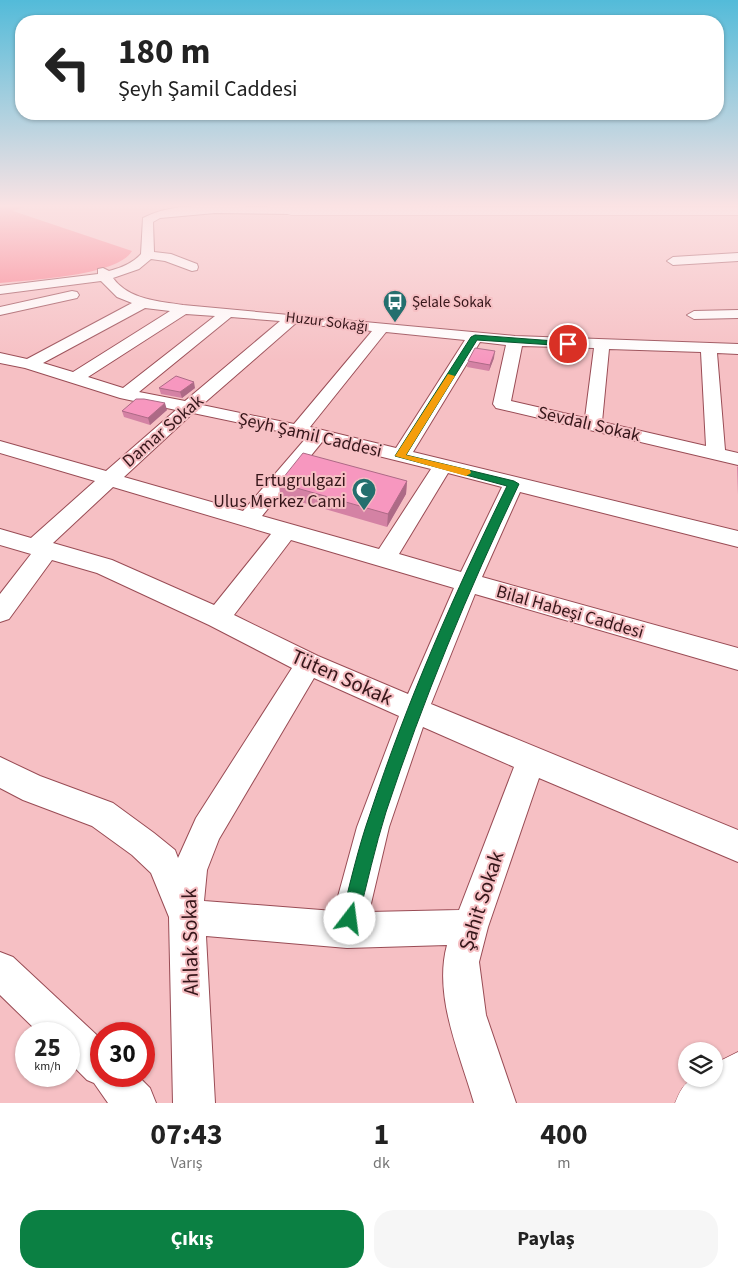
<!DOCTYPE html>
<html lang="tr">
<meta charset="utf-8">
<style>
body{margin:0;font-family:"Source Sans 3",sans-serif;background:#f6f6f6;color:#222;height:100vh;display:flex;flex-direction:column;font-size:19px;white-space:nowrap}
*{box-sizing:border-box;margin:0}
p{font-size:16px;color:#767676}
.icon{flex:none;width:28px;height:28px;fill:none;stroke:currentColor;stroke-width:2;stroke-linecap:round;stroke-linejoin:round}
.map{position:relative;height:1103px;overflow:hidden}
.details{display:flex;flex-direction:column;background:#fff;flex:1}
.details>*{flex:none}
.hud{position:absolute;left:15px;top:15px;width:709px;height:105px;border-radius:20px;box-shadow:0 1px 4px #0004;background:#fff;color:#222;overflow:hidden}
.controls{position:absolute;left:678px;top:1042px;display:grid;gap:10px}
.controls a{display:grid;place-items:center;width:45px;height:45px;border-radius:50%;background:#fff;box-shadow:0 1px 4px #0004;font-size:25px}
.speed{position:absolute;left:15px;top:1022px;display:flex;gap:10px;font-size:25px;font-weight:700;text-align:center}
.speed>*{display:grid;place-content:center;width:65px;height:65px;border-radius:50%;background:#fff;box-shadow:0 1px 4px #0004;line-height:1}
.speed small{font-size:12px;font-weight:400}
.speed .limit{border:8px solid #d22;background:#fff;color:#111}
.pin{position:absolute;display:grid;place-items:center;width:42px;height:42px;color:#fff;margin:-21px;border:2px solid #fff;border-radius:50%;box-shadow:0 1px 5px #0007}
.me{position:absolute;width:55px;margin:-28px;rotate:15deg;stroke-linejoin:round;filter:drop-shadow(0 0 4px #0008)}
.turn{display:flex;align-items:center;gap:18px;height:105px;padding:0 20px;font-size:22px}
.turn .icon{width:65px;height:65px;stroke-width:2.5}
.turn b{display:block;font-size:35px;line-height:42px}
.eta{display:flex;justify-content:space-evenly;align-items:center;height:85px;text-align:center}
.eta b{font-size:30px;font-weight:700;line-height:35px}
.action{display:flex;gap:10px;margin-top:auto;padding:10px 20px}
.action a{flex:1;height:58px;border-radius:20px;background:#0b8043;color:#fff;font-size:20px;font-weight:700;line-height:58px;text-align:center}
.action a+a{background:#f6f6f6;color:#222}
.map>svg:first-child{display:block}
</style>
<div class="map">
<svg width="738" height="1103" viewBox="0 0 738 1103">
<rect width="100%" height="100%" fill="#f6c0c4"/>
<path fill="#f97b8b" d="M 0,206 L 26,206 L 13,211 L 132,251 C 118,276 28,280 0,283 Z"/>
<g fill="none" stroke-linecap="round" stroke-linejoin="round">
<defs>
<path id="minor" d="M 238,206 L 291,208 L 297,211 L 291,214 L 215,213 L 160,218 L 153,222 L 154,252 L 171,254 L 197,264 L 198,267 L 197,270 L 192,271 L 165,261 L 151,259 L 139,269 L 113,278 C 129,300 159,301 183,305 L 515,336 L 738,344 L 738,354 L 717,353 L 725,450 L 738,453 L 738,465 L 496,408 L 493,404 L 506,345 L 480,342 L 413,452 L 738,531 L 738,547 L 520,492 L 482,577 L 738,648 L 738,670 L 475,594 L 431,704 L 738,830 L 738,862 L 539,778 L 488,927 L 479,962 L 486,1015 L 516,1103 L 474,1103 C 460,1054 433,996 447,945 L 347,948 L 206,936 L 215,1103 L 173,1103 L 169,917 L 151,873 L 132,855 L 92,826 L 23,800 L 0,788 L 0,757 L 40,776 L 113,803 L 154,833 L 175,850 L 178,858 L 196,818 L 292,668 L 209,625 L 97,573 L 52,560 L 9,619 L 0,622 L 0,594 L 31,554 L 0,545 L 0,529 L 31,538 L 95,481 L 0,453 L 0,441 L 106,471 L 176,410 L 120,398 L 25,368 L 0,363 L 0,353 L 27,359 L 132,303 L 117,297 L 101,281 L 0,294 L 0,286 L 98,274 L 98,269 L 103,268 L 109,271 C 121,268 133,263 141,254 L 143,218 C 171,203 207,206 238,206 ZM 145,308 L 170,311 L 73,372 L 43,363 ZM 186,314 L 215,316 L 123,388 L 88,377 ZM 231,317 L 280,321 L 185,401 L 139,392 ZM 296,323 L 372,331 L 294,424 L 202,405 ZM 386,332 L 465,340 L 396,448 L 310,427 ZM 522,346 L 594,348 L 585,418 L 511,401 ZM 609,349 L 701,352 L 706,446 L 602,422 ZM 193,413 L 297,435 L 306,438 L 243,511 L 124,477 ZM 322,442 L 431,469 L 379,549 L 262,516 ZM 448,473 L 502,487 L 461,572 L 399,554 ZM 113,487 L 271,534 L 214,605 L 112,560 L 53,543 ZM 291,540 L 454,588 L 408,694 L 318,656 L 234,615 ZM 314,678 L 399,716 L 357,827 L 334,911 L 204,901 L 207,870 L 219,839 ZM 423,727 L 514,767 L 459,910 L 369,912 L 389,827 Z
M 738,253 L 738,261 L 673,265 L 667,261 L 673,257 Z
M 72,291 L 77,292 L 79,295 L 77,298 L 0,315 L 0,307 Z
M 738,310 L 738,318 L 694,319 L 687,315 L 694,311 Z
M 0,952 L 13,957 L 101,1039 L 101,1076 L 138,1076 L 150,1088 L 156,1103 L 108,1103 L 94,1083 L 87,1080 L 69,1062 L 69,1034 L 40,1034 L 0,995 Z"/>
<path id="major" d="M 267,206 L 738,207 L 738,215 L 291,215 L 268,209 Z
M 738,1052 L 738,1103 L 675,1103 C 685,1079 688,1079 714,1079 L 714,1064 Z"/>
</defs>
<use href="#minor" stroke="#994c55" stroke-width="2"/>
<use href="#major" stroke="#994c55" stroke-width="1"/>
<use href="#minor" fill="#fff" fill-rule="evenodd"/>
<use href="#major" fill="#fff" fill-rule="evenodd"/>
</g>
<path fill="#d482a4" d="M 494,358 L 489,371 L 467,367 L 468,361 Z
M 159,388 L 195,388 L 182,398 L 161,394 Z
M 167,410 L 150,425 L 124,417 L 122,411 Z
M 738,466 L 738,495 L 737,467 Z
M 407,481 L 406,494 L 387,527 L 280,496 L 279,483 Z"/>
<path fill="#ad6a86" d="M 495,351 L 494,358 L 489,371 L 490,365 Z
M 194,382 L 195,388 L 182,398 L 180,392 Z
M 165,403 L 167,410 L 150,425 L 148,418 Z
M 407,481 L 406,494 L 387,527 L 388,514 Z"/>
<path fill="#f797bf" stroke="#ad6a86" d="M 475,348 L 495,351 L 490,365 L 468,361 Z
M 176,376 L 194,382 L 180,392 L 159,388 Z
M 136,399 L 144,399 L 165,403 L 148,418 L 122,411 Z
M 303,453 L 407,481 L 388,514 L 279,483 Z"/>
<linearGradient id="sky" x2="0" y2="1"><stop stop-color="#53bbd9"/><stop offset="0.57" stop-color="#fbe3e4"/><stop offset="1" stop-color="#fbe3e4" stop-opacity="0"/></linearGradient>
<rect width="738" height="361" fill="url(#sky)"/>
<path fill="#0b8043" stroke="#07532c" d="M 475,335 L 568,342 L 571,344 L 568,346 L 477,340 L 406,455 L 514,481 L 519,484 C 468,591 423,700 386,812 C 375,847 367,884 358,919 L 356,926 L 350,928 L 343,926 L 341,919 C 350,884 358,848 370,814 C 407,701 455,592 507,486 L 395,456 L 471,337 Z"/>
<path fill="#f59e0b" d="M 448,374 L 455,376 L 406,455 L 470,470 L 471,473 L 466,476 L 395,456 Z"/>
<defs>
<symbol id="bus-pin" viewBox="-11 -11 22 30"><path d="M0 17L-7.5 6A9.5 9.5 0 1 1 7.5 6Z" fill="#246f6e" stroke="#f6c0c4"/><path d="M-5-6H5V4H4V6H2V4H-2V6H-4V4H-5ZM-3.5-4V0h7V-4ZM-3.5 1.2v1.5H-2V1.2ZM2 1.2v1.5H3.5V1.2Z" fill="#fff"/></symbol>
<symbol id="mosque-pin" viewBox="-11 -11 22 30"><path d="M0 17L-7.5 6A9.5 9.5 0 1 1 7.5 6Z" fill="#246f6e" stroke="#f6c0c4"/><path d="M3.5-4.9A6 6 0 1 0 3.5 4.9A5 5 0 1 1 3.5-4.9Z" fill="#fff"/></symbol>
</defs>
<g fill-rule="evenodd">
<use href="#bus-pin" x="381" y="288" width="28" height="38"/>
<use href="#mosque-pin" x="350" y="476" width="28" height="38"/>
</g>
<g text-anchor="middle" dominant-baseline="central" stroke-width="4" stroke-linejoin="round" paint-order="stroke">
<g font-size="15" fill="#36161a" stroke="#f6c0c4" text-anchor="start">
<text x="412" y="302">Şelale Sokak</text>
</g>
<g font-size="15" fill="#36161a" stroke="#f6c0c4">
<text transform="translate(327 322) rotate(7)">Huzur Sokağı</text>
</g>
<g font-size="18" fill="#36161a" stroke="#f6c0c4">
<text transform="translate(589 424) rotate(13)">Sevdalı Sokak</text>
<text transform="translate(163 431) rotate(-41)">Damar Sokak</text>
<text transform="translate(310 435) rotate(13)">Şeyh Şamil Caddesi</text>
<text transform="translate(570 612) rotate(16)">Bilal Habeşi Caddesi</text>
</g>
<g font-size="18" fill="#36161a" stroke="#f6c0c4" text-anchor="end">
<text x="346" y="480">Ertugrulgazi<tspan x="346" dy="21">Ulus Merkez Cami</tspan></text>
</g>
<g font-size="21" fill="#36161a" stroke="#f6c0c4">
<text transform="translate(342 677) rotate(24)">Tüten Sokak</text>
<text transform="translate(481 901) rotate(-72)">Şahit Sokak</text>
<text transform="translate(190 942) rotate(-91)">Ahlak Sokak</text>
</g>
</g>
</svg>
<div class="controls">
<a><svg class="icon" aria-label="layers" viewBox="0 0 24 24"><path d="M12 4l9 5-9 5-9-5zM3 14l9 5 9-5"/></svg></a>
</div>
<div class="speed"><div>25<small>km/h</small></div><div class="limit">30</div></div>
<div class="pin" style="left:568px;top:344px;background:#d93025"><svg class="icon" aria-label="arrive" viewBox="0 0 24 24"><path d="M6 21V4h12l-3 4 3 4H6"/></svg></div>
<svg class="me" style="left:350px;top:919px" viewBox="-20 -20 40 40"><circle r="19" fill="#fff"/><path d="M0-13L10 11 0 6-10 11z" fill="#0b8043"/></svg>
<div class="hud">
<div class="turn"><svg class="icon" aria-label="left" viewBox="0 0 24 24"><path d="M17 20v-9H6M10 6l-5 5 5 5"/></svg><div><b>180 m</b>Şeyh Şamil Caddesi</div></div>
</div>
</div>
<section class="details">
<div class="eta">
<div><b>07:43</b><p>Varış</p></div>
<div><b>1</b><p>dk</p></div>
<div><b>400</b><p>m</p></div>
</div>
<div class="action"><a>Çıkış</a><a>Paylaş</a></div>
</section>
